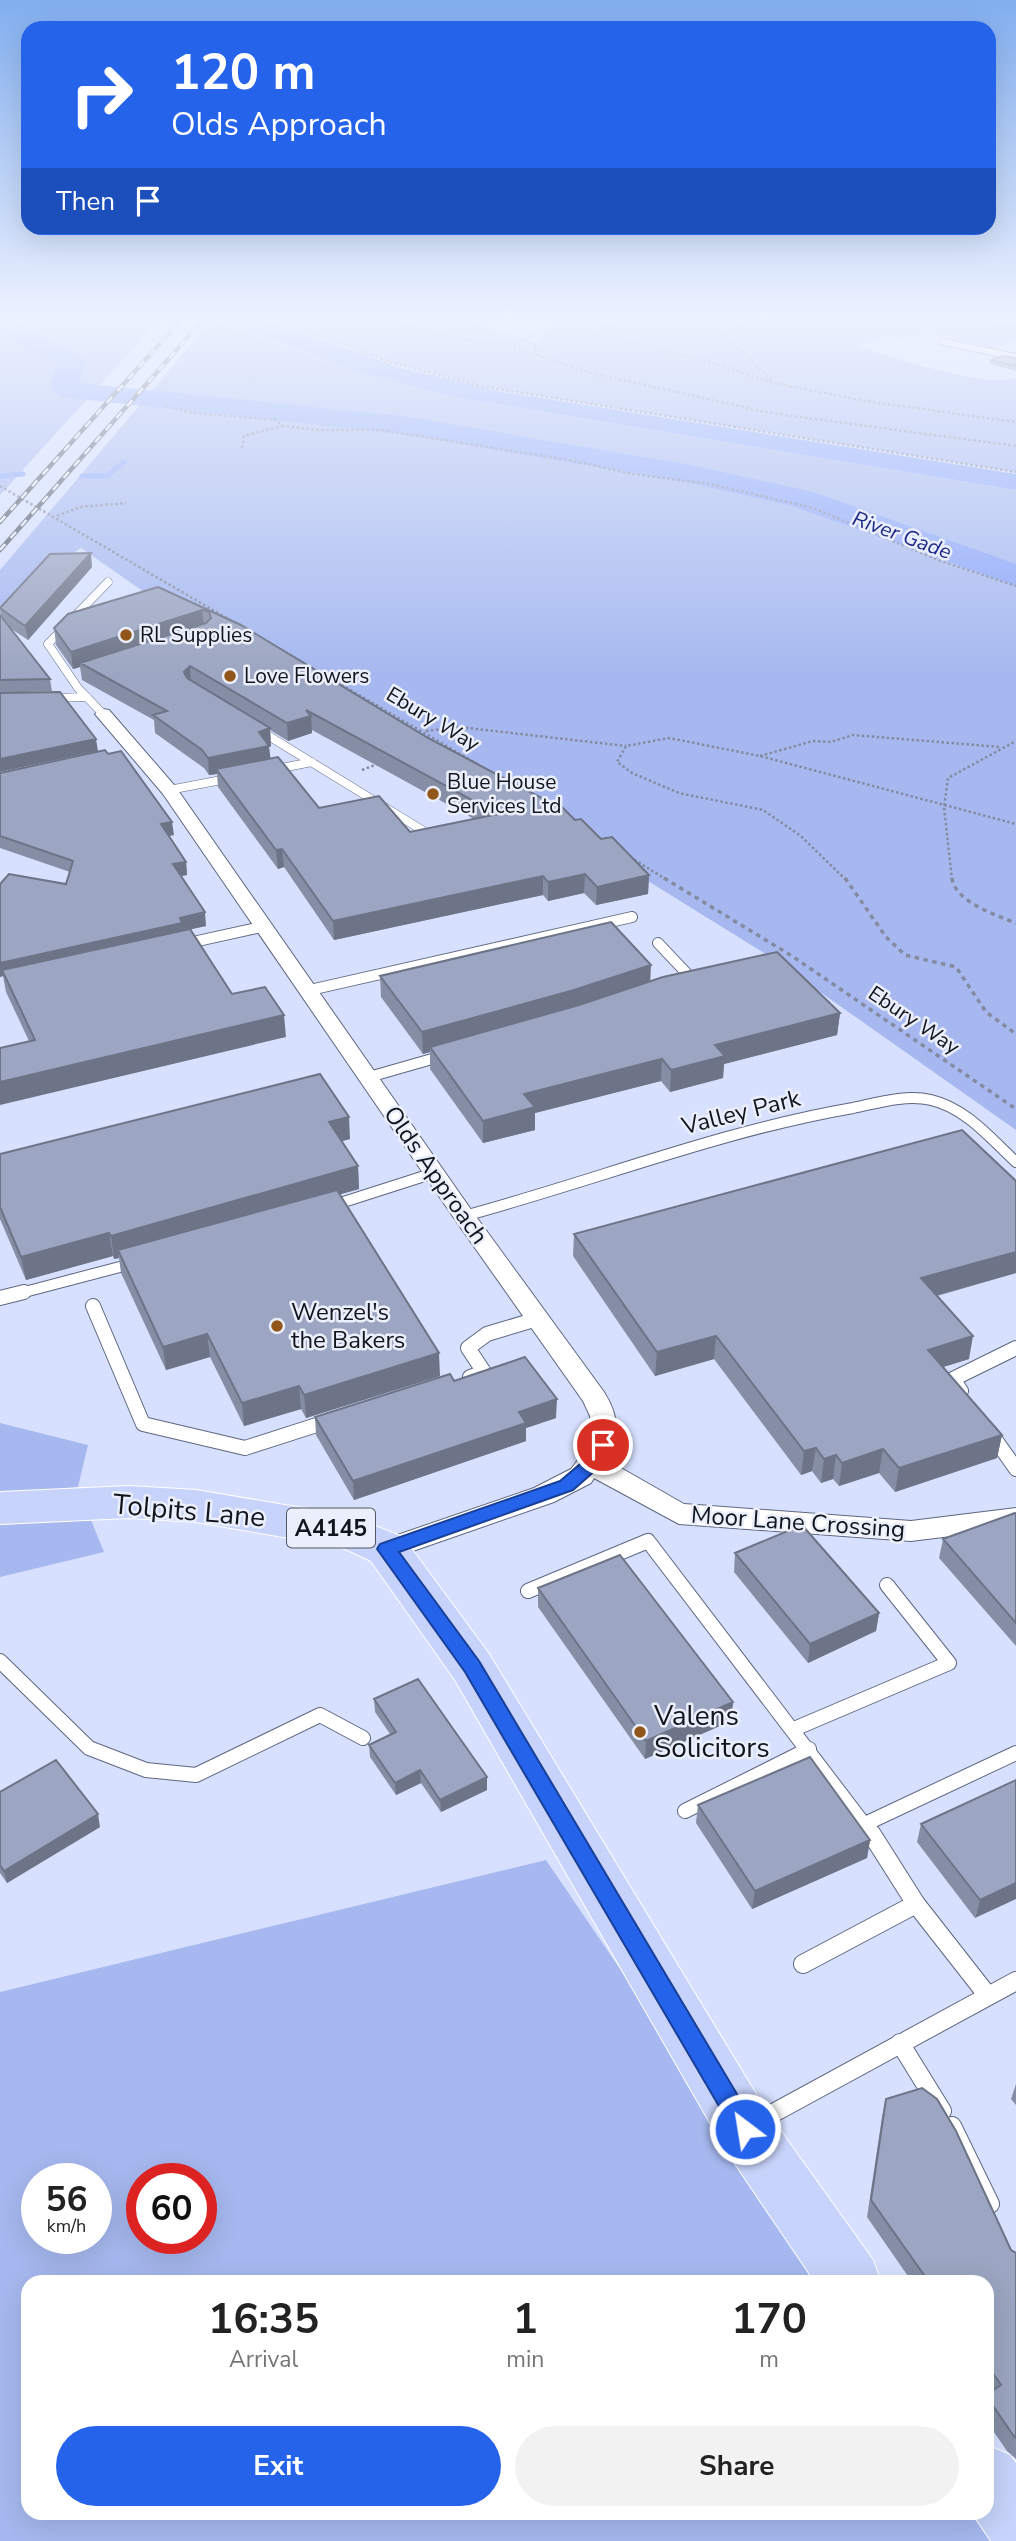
<!DOCTYPE html>
<style>
body{margin:0;font-family:"Nunito Sans",sans-serif;background:#f2f2f2;color:#222;height:100vh;display:flex;flex-direction:column;font-size:26px;white-space:nowrap}
*{box-sizing:border-box;margin:0}
p{font-size:23px;color:#767676}
.icon{flex:none;width:38px;height:38px;fill:none;stroke:currentColor;stroke-width:2;stroke-linecap:round;stroke-linejoin:round}
.map{position:relative;flex:1;overflow:hidden}
.panel{position:absolute;left:21px;top:2275px;width:973px;height:245px;display:flex;flex-direction:column;background:#fff;border-radius:21px;box-shadow:0 7px 28px #0002}
.panel>*{flex:none}
.top-card{position:absolute;left:21px;top:21px;width:975px;height:214px;border-radius:21px;box-shadow:0 7px 28px #0002;background:#2563eb;color:#fff;overflow:hidden}
.speed{position:absolute;left:21px;top:2163px;display:flex;gap:14px;font-size:35px;font-weight:700;text-align:center}
.speed>*{display:grid;place-content:center;width:91px;height:91px;border-radius:50%;background:#fff;box-shadow:0 7px 28px #0002;line-height:1}
.speed small{font-size:18px;font-weight:400}
.speed .limit{border:10px solid #d22;background:#fff;color:#111}
.pin{position:absolute;display:grid;place-items:center;width:60px;height:60px;color:#fff;margin:-30px;border:4px solid #fff;border-radius:50%;box-shadow:0 2px 7px #0007}
.me{position:absolute;width:77px;margin:-38px;rotate:329deg;stroke-linejoin:round;filter:drop-shadow(0 0 5px #0008)}
.turn{display:flex;align-items:center;gap:24px;height:147px;padding:0 35px;font-size:32px}
.turn .icon{width:91px;height:91px;stroke-width:2.5}
.turn b{display:block;font-size:49px;line-height:60px}
.then{display:flex;align-items:center;height:66px;padding:0 35px;background:#0003;gap:14px;font-size:26px}
.eta{display:flex;justify-content:space-evenly;align-items:center;height:119px;text-align:center}
.eta b{font-size:42px;font-weight:700;line-height:49px}
.button{display:flex;gap:14px;margin-top:auto;padding:14px 35px}
.button a{flex:1;height:80px;border-radius:42px;background:#2563eb;color:#fff;font-size:28px;font-weight:700;line-height:80px;text-align:center}
.button a+a{background:#f2f2f2;color:#222}
.map>svg:first-child{display:block}
</style>
<div class="map">
<svg width="1016" height="2541" viewBox="0 0 1016 2541">
<rect width="100%" height="100%" fill="#d7e1ff"/>
<path fill="#a6b8ef" fill-rule="evenodd" d="M 0,320 L 159,320 L 0,495 Z
M 212,320 L 358,372 L 455,397 L 1016,490 L 1016,1130 L 769,956 L 532,809 L 160,603 L 81,548 L 52,567 L 0,624 L 0,570 Z
M 272,320 L 462,320 L 536,342 L 563,320 L 1016,320 L 1016,340 L 992,348 L 927,331 L 901,339 L 888,335 L 859,346 C 900,361 946,374 989,380 C 999,382 1006,377 1016,380 L 1016,472 L 485,387 L 396,364 Z
M 0,1423 L 88,1445 L 78,1487 L 0,1495 Z
M 91,1520 L 104,1552 L 0,1577 L 0,1525 Z
M 546,1860 L 833,2282 L 28,2282 L 28,2513 L 987,2513 L 1010,2541 L 0,2541 L 0,1992 ZM 37,2179 L 96,2179 L 96,2238 L 37,2238 ZM 142,2179 L 201,2179 L 201,2238 L 142,2238 Z"/>
<path fill="#8aa4f9" d="M 219,320 L 265,320 L 398,367 L 498,391 L 1016,474 L 1016,490 L 455,397 L 358,372 Z"/>
<g fill="none" stroke-linecap="round" stroke-linejoin="round">
<path stroke="#8aa4f9" stroke-width="5" d="M 0,476 L 23,474
M 82,476 L 107,476 L 124,462"/>
<path fill="#8aa4f9" fill-rule="evenodd" d="M 0,320 L 13,320 L 81,356 L 85,362 L 79,383 L 402,416 L 686,464 L 813,492 L 1016,564 L 1016,586 L 792,506 L 686,482 L 402,434 L 61,397 L 50,387 L 56,365 L 0,335 Z"/>
<defs>
<path id="service-far3" d="M 49,698 L 87,697
M 103,714 L 78,688 L 48,644 L 108,582
M 259,730 L 422,830
M 271,770 L 312,762
M 169,790 L 232,778"/>
<path id="service-far2" d="M 658,943 L 693,980 L 688,982
M 184,944 L 266,926
M 310,990 L 632,917
M 369,1077 L 446,1055
M 331,1206 L 434,1173
M 464,1216 C 594,1181 720,1131 853,1108 C 877,1103 906,1094 931,1100 C 966,1108 991,1139 1016,1162
M 17,1294 L 135,1263"/>
<path id="service-far1" d="M 0,1298 L 24,1292
M 93,1306 L 143,1424 L 245,1448 L 329,1421
M 470,1377 L 484,1372 L 468,1348 L 487,1334 L 537,1319
M 961,1391 L 953,1379 L 1016,1348
M 990,1432 L 1016,1469
M 528,1591 L 648,1541 L 872,1835
M 0,1661 L 89,1748 L 146,1770 L 196,1775 L 320,1715 L 363,1738
M 794,1729 L 949,1663 L 887,1585
M 685,1811 L 809,1749
M 865,1824 L 1016,1753"/>
<path id="service" d="M 871,1833 L 916,1904 L 988,1996
M 803,1964 L 916,1904
M 900,2043 L 942,2111
M 755,2123 L 1016,1981
M 952,2126 L 990,2204"/>
<path id="minor" d="M 944,339 L 1016,354 L 1016,360 L 940,344 L 940,340 Z
M 103,709 L 109,710 L 175,786 L 472,1211 L 604,1392 C 618,1414 622,1438 607,1460 L 684,1504 L 911,1521 L 1016,1508 L 1016,1528 L 911,1541 L 679,1524 L 594,1478 L 591,1483 L 554,1502 L 387,1560 L 377,1556 L 373,1549 L 377,1542 L 534,1488 L 571,1469 L 590,1444 L 590,1416 L 583,1401 L 456,1221 L 163,794 L 95,714 Z"/>
<path id="primary" d="M 129,1486 L 196,1490 L 350,1516 L 403,1537 L 489,1654 L 765,2109 L 873,2260 L 881,2282 L 815,2282 L 725,2149 L 455,1680 L 371,1561 L 341,1547 L 196,1522 L 129,1518 L 0,1524 L 0,1492 Z
M 987,2445 L 1010,2455 L 1016,2463 L 1016,2541 L 991,2541 L 972,2513 L 987,2513 Z"/>
</defs>
<use href="#service-far3" stroke="#5e6780" stroke-width="9"/>
<use href="#service-far2" stroke="#5e6780" stroke-width="12"/>
<use href="#service-far1" stroke="#5e6780" stroke-width="16"/>
<use href="#service" stroke="#5e6780" stroke-width="20"/>
<use href="#minor" stroke="#5e6780" stroke-width="2"/>
<use href="#primary" stroke="#fff" stroke-width="2"/>
<path stroke="#848ba1" stroke-width="2.5" stroke-dasharray="2.5 2.5" stroke-linecap="butt" d="M 272,320 L 396,364 L 485,387 L 1016,472
M 382,320 L 457,339 L 504,344 L 587,372 L 770,413 L 1016,446
M 754,320 L 725,335 L 773,382
M 982,328 L 1016,326
M 586,331 L 642,320
M 537,333 L 582,331 L 706,361 L 774,383 L 865,401 L 1016,422
M 525,340 L 534,344 L 538,356
M 514,346 L 537,333 L 549,320
M 165,406 L 193,413 L 276,420 L 283,426 L 320,430 L 381,430 L 569,460 L 632,474 L 710,484 L 813,508 L 938,560 L 1016,586
M 242,448 L 244,436 L 282,426
M 0,486 L 479,765
M 57,516 L 80,507 L 126,503
M 426,731 L 459,727 L 626,746
M 760,756 L 813,741 L 831,742 L 853,735 L 1000,747
M 362,770 L 380,763
M 630,857 L 667,880
M 846,880 L 801,836 L 763,810 L 679,793 L 632,773 L 617,762 L 626,746 L 669,738 L 760,756 L 1016,824
M 952,880 L 944,807 L 948,778 L 1016,741"/>
<path stroke="#848ba1" stroke-width="3.5" stroke-dasharray="4.5 4.5" stroke-linecap="butt" d="M 664,878 L 792,956 L 1016,1109
M 845,878 L 886,937 L 905,955 L 956,967 L 986,1012 L 1016,1034
M 952,878 C 955,902 996,915 1016,923"/>
<use href="#service-far3" stroke="#fff" stroke-width="8"/>
<use href="#service-far2" stroke="#fff" stroke-width="10"/>
<use href="#service-far1" stroke="#fff" stroke-width="14"/>
<use href="#service" stroke="#fff" stroke-width="18"/>
<use href="#minor" fill="#fff" fill-rule="evenodd"/>
<use href="#primary" fill="#c7d3fa" fill-rule="evenodd"/>
<defs>
<path id="rail" d="M 0,522 L 181,320
M 0,550 L 203,320"/>
</defs>
<use href="#rail" stroke="#575d6d" stroke-width="4.5"/>
<use href="#rail" stroke="#eaeffb" stroke-width="2.5" stroke-dasharray="8" stroke-linecap="butt"/>
</g>
<path fill="#868ea6" fill-rule="evenodd" d="M 1016,358 L 1016,371 L 990,364 L 991,360 Z
M 92,567 L 28,640 L 10,628 L 50,679 L 52,691 L 0,693 L 0,615 L 1,616 L 0,608 Z
M 158,587 L 241,625 L 428,738 L 575,820 L 649,875 L 648,894 L 596,905 L 584,893 L 548,901 L 543,895 L 334,940 L 284,867 L 278,869 L 218,787 L 217,774 L 209,775 L 204,768 L 155,733 L 154,720 L 82,680 L 80,667 L 73,669 L 56,645 L 54,628 ZM 270,730 L 288,741 L 312,733 L 312,730 L 474,819 L 410,832 L 319,808 L 270,759 L 269,747 L 271,746 Z
M 0,773 L 174,835 L 169,836 L 186,862 L 187,875 L 181,876 L 206,926 L 191,929 L 232,994 L 286,1037 L 29,1041 L 6,992 L 3,976 L 0,977 L 0,884 L 66,884 L 70,872 L 0,848 Z
M 380,976 L 650,981 L 840,1013 L 837,1035 L 724,1064 L 723,1078 L 670,1092 L 661,1081 L 535,1113 L 535,1130 L 483,1143 L 430,1069 L 430,1052 L 423,1054 L 381,997 Z
M 350,1139 L 342,1141 L 358,1166 L 359,1189 L 340,1194 L 440,1376 L 306,1418 L 301,1409 L 244,1426 L 210,1357 L 166,1370 L 121,1273 L 119,1258 L 114,1259 L 113,1256 L 26,1280 L 0,1219 L 0,1154 Z
M 1016,1181 L 1016,1273 L 937,1296 L 969,1359 L 943,1367 L 1002,1435 L 997,1458 L 895,1492 L 879,1473 L 839,1486 L 833,1479 L 821,1483 L 812,1471 L 801,1475 L 714,1359 L 655,1376 L 573,1256 L 574,1234 Z
M 454,1381 L 556,1418 L 526,1428 L 526,1441 L 354,1500 L 316,1435 L 315,1417 Z
M 1016,1514 L 1016,1646 L 939,1558 L 943,1539 Z
M 735,1553 L 879,1613 L 876,1631 L 808,1663 L 734,1572 Z
M 538,1588 L 733,1702 L 731,1721 L 645,1759 L 538,1607 Z
M 374,1699 L 487,1790 L 441,1812 L 421,1783 L 396,1795 L 370,1757 L 369,1745 L 390,1734 L 375,1712 Z
M 1016,1780 L 975,1918 L 917,1842 L 921,1824 Z
M 0,1792 L 100,1827 L 7,1883 L 0,1873 Z
M 698,1805 L 870,1840 L 867,1858 L 752,1909 L 696,1823 Z
M 1016,2084 L 1016,2105 L 1011,2099 Z
M 886,2099 L 1011,2250 L 1016,2253 L 1016,2459 L 1007,2451 L 987,2422 L 987,2394 L 989,2392 L 987,2390 L 987,2282 L 912,2282 L 867,2217 L 882,2117 Z"/>
<path fill="#6d7487" d="M 91,553 L 92,567 L 28,640 L 25,626 Z
M 202,610 L 204,627 L 80,663 L 80,667 L 73,669 L 71,652 Z
M 190,666 L 191,684 L 186,689 L 184,672 Z
M 311,716 L 312,733 L 288,741 L 287,723 Z
M 270,728 L 271,746 L 269,747 L 271,763 L 216,769 L 217,774 L 209,775 L 208,758 L 259,732 Z
M 96,739 L 98,751 L 0,772 L 0,759 Z
M 172,822 L 174,835 L 163,837 L 161,824 Z
M 282,849 L 284,867 L 278,869 L 276,850 Z
M 186,862 L 187,875 L 175,877 L 173,864 Z
M 585,874 L 584,893 L 548,901 L 548,882 Z
M 649,875 L 648,894 L 596,905 L 597,887 Z
M 543,876 L 543,895 L 334,940 L 333,921 Z
M 205,912 L 206,926 L 2,970 L 3,976 L 0,977 L 0,963 Z
M 651,965 L 650,986 L 430,1047 L 430,1052 L 423,1054 L 422,1032 Z
M 840,1013 L 837,1035 L 724,1064 L 723,1078 L 670,1092 L 671,1070 L 715,1045 Z
M 284,1015 L 286,1037 L 0,1105 L 0,1082 Z
M 662,1059 L 661,1081 L 535,1113 L 535,1130 L 483,1143 L 483,1121 L 524,1094 Z
M 349,1117 L 350,1139 L 331,1144 L 329,1122 Z
M 358,1166 L 359,1189 L 121,1257 L 118,1250 L 119,1258 L 114,1259 L 111,1236 Z
M 109,1233 L 113,1256 L 26,1280 L 21,1257 Z
M 1016,1252 L 1016,1273 L 917,1301 L 921,1278 Z
M 207,1334 L 210,1357 L 166,1370 L 163,1347 Z
M 716,1336 L 714,1359 L 655,1376 L 657,1352 Z
M 973,1336 L 969,1359 L 924,1373 L 928,1350 Z
M 439,1353 L 440,1376 L 306,1418 L 304,1395 Z
M 299,1386 L 301,1409 L 244,1426 L 242,1403 Z
M 557,1399 L 556,1418 L 526,1428 L 526,1441 L 354,1500 L 353,1481 L 519,1412 Z
M 1002,1435 L 997,1458 L 895,1492 L 899,1468 Z
M 816,1448 L 812,1471 L 801,1475 L 804,1451 Z
M 883,1449 L 879,1473 L 839,1486 L 842,1463 Z
M 836,1455 L 833,1479 L 821,1483 L 824,1459 Z
M 879,1613 L 876,1631 L 808,1663 L 810,1644 Z
M 733,1702 L 731,1721 L 645,1759 L 646,1741 Z
M 420,1770 L 421,1783 L 396,1795 L 395,1783 Z
M 487,1777 L 487,1790 L 441,1812 L 440,1800 Z
M 98,1814 L 100,1827 L 7,1883 L 4,1871 Z
M 870,1840 L 867,1858 L 752,1909 L 755,1891 Z
M 1016,1883 L 1016,1899 L 975,1918 L 980,1900 Z"/>
<path fill="#9ca5c1" stroke="#6d7487" stroke-width="2" d="M 1003,356 L 1016,358 L 1016,366 L 991,360 Z
M 91,553 L 25,626 L 0,608 L 50,554 Z
M 158,587 L 241,625 L 428,738 L 551,803 L 557,802 L 575,820 L 581,819 L 601,839 L 612,837 L 649,875 L 597,887 L 585,874 L 548,882 L 543,876 L 333,921 L 282,849 L 276,850 L 216,769 L 278,757 L 319,808 L 379,796 L 410,832 L 498,814 L 306,710 L 311,716 L 287,723 L 190,666 L 184,672 L 187,678 L 270,728 L 259,732 L 269,746 L 208,758 L 202,750 L 153,715 L 167,711 L 80,663 L 206,623 L 211,618 L 209,612 L 202,610 L 71,652 L 54,628 L 68,614 Z
M 0,615 L 50,679 L 0,680 Z
M 60,692 L 96,739 L 0,759 L 0,693 Z
M 105,750 L 108,754 L 121,751 L 172,822 L 161,824 L 186,862 L 173,864 L 205,912 L 180,918 L 182,923 L 0,963 L 0,884 L 9,874 L 66,884 L 73,861 L 0,836 L 0,773 Z
M 611,922 L 651,965 L 574,990 L 422,1032 L 380,976 Z
M 190,929 L 232,994 L 265,987 L 284,1015 L 0,1082 L 0,1048 L 35,1040 L 2,970 Z
M 777,952 L 840,1013 L 715,1045 L 725,1056 L 671,1070 L 662,1059 L 524,1094 L 535,1107 L 483,1121 L 430,1047 L 579,1005 L 663,977 Z
M 320,1074 L 349,1117 L 329,1122 L 358,1166 L 111,1236 L 109,1233 L 21,1257 L 0,1207 L 0,1154 Z
M 962,1130 L 1016,1181 L 1016,1252 L 921,1278 L 973,1336 L 928,1350 L 1002,1435 L 899,1468 L 883,1449 L 842,1463 L 836,1455 L 824,1459 L 816,1448 L 804,1451 L 716,1336 L 657,1352 L 574,1234 Z
M 337,1190 L 439,1353 L 304,1395 L 299,1386 L 242,1403 L 207,1334 L 163,1347 L 118,1250 Z
M 525,1357 L 557,1399 L 519,1412 L 526,1423 L 353,1481 L 315,1417 L 450,1374 L 454,1381 Z
M 1015,1513 L 1016,1514 L 1016,1623 L 943,1539 Z
M 802,1525 L 879,1613 L 810,1644 L 735,1553 Z
M 620,1555 L 733,1702 L 646,1741 L 538,1588 Z
M 418,1679 L 487,1777 L 440,1800 L 420,1770 L 395,1783 L 369,1745 L 396,1732 L 374,1699 Z
M 810,1757 L 870,1840 L 755,1891 L 698,1805 Z
M 56,1760 L 98,1814 L 4,1871 L 0,1865 L 0,1792 Z
M 1016,1780 L 1016,1883 L 980,1900 L 921,1824 Z
M 922,2088 L 937,2099 L 956,2131 L 1011,2250 L 1016,2253 L 1016,2438 L 1013,2435 L 987,2397 L 987,2394 L 1001,2385 L 987,2365 L 987,2282 L 929,2282 L 871,2200 L 886,2099 Z"/>
<linearGradient id="sky" x2="0" y2="1"><stop stop-color="#82aeef"/><stop offset="0.47" stop-color="#edf2ff"/><stop offset="1" stop-color="#edf2ff" stop-opacity="0"/></linearGradient>
<rect width="1016" height="676" fill="url(#sky)"/>
<path fill="#2563eb" stroke="#184099" stroke-width="2" d="M 603,1439 L 610,1441 L 612,1445 L 598,1468 L 573,1490 L 399,1552 L 479,1661 L 753,2121 L 757,2129 L 753,2137 L 745,2140 L 737,2137 L 465,1672 L 377,1549 L 380,1544 L 560,1481 L 586,1459 L 597,1441 Z"/>
<g fill="#93561a" stroke="#eaeffb" stroke-width="2.5">
<circle cx="126" cy="635" r="7"/>
<circle cx="230" cy="676" r="7"/>
<circle cx="433" cy="794" r="7"/>
<circle cx="277" cy="1326" r="7"/>
<circle cx="640" cy="1732" r="7"/>
</g>
<g text-anchor="middle" dominant-baseline="central" stroke-width="5" stroke-linejoin="round" paint-order="stroke">
<g font-size="21" font-style="italic" fill="#1d2887" stroke="#eaeffb">
<text transform="translate(902 535) rotate(20)">River Gade</text>
</g>
<g font-size="21" fill="#11151e" stroke="#eaeffb" text-anchor="start">
<text x="140" y="635">RL Supplies</text>
<text x="244" y="676">Love Flowers</text>
<text x="447" y="782">Blue House<tspan x="447" dy="24">Services Ltd</tspan></text>
</g>
<g font-size="21" fill="#11151e" stroke="#eaeffb">
<text transform="translate(433 719) rotate(31)">Ebury Way</text>
<text transform="translate(914 1020) rotate(34)">Ebury Way</text>
</g>
<rect fill="#eaeffb" stroke="#525660" stroke-width="2" x="287" y="1508.5" width="88" height="39" rx="5"/>
<g font-size="23" font-weight="bold" fill="#11151e">
<text x="331" y="1528">A4145</text>
</g>
<g font-size="24" fill="#11151e" stroke="#eaeffb">
<text transform="translate(741 1112) rotate(-14)">Valley Park</text>
<text transform="translate(436 1175) rotate(55)">Olds Approach</text>
<text transform="translate(798 1522) rotate(4)">Moor Lane Crossing</text>
</g>
<g font-size="24" fill="#11151e" stroke="#eaeffb" text-anchor="start">
<text x="291" y="1312">Wenzel's<tspan x="291" dy="28">the Bakers</tspan></text>
</g>
<g font-size="28" fill="#11151e" stroke="#eaeffb">
<text transform="translate(189 1511) rotate(5)">Tolpits Lane</text>
</g>
<g font-size="28" fill="#11151e" stroke="#eaeffb" text-anchor="start">
<text x="654" y="1716">Valens<tspan x="654" dy="32">Solicitors</tspan></text>
</g>
</g>
</svg>
<div class="speed"><div>56<small>km/h</small></div><div class="limit">60</div></div>
<div class="pin" style="left:603px;top:1445px;background:#d93025"><svg class="icon" aria-label="arrive" viewBox="0 0 24 24"><path d="M6 21V4h12l-3 4 3 4H6"/></svg></div>
<svg class="me" style="left:745px;top:2129px" viewBox="-20 -20 40 40"><circle r="17" fill="#2563eb" stroke="#fff" stroke-width="3"/><path d="M0-11L8 9 0 5-8 9z" fill="#fff"/></svg>
<div class="top-card">
<div class="turn"><svg class="icon" aria-label="right" viewBox="0 0 24 24"><path d="M7 20v-9h11M14 6l5 5-5 5"/></svg><div><b>120 m</b>Olds Approach</div></div>
<div class="then">Then<svg class="icon" aria-label="arrive" viewBox="0 0 24 24"><path d="M6 21V4h12l-3 4 3 4H6"/></svg></div>
</div>
<section class="panel">
<div class="eta">
<div><b>16:35</b><p>Arrival</p></div>
<div><b>1</b><p>min</p></div>
<div><b>170</b><p>m</p></div>
</div>
<div class="button"><a>Exit</a><a>Share</a></div>
</section>
</div>
